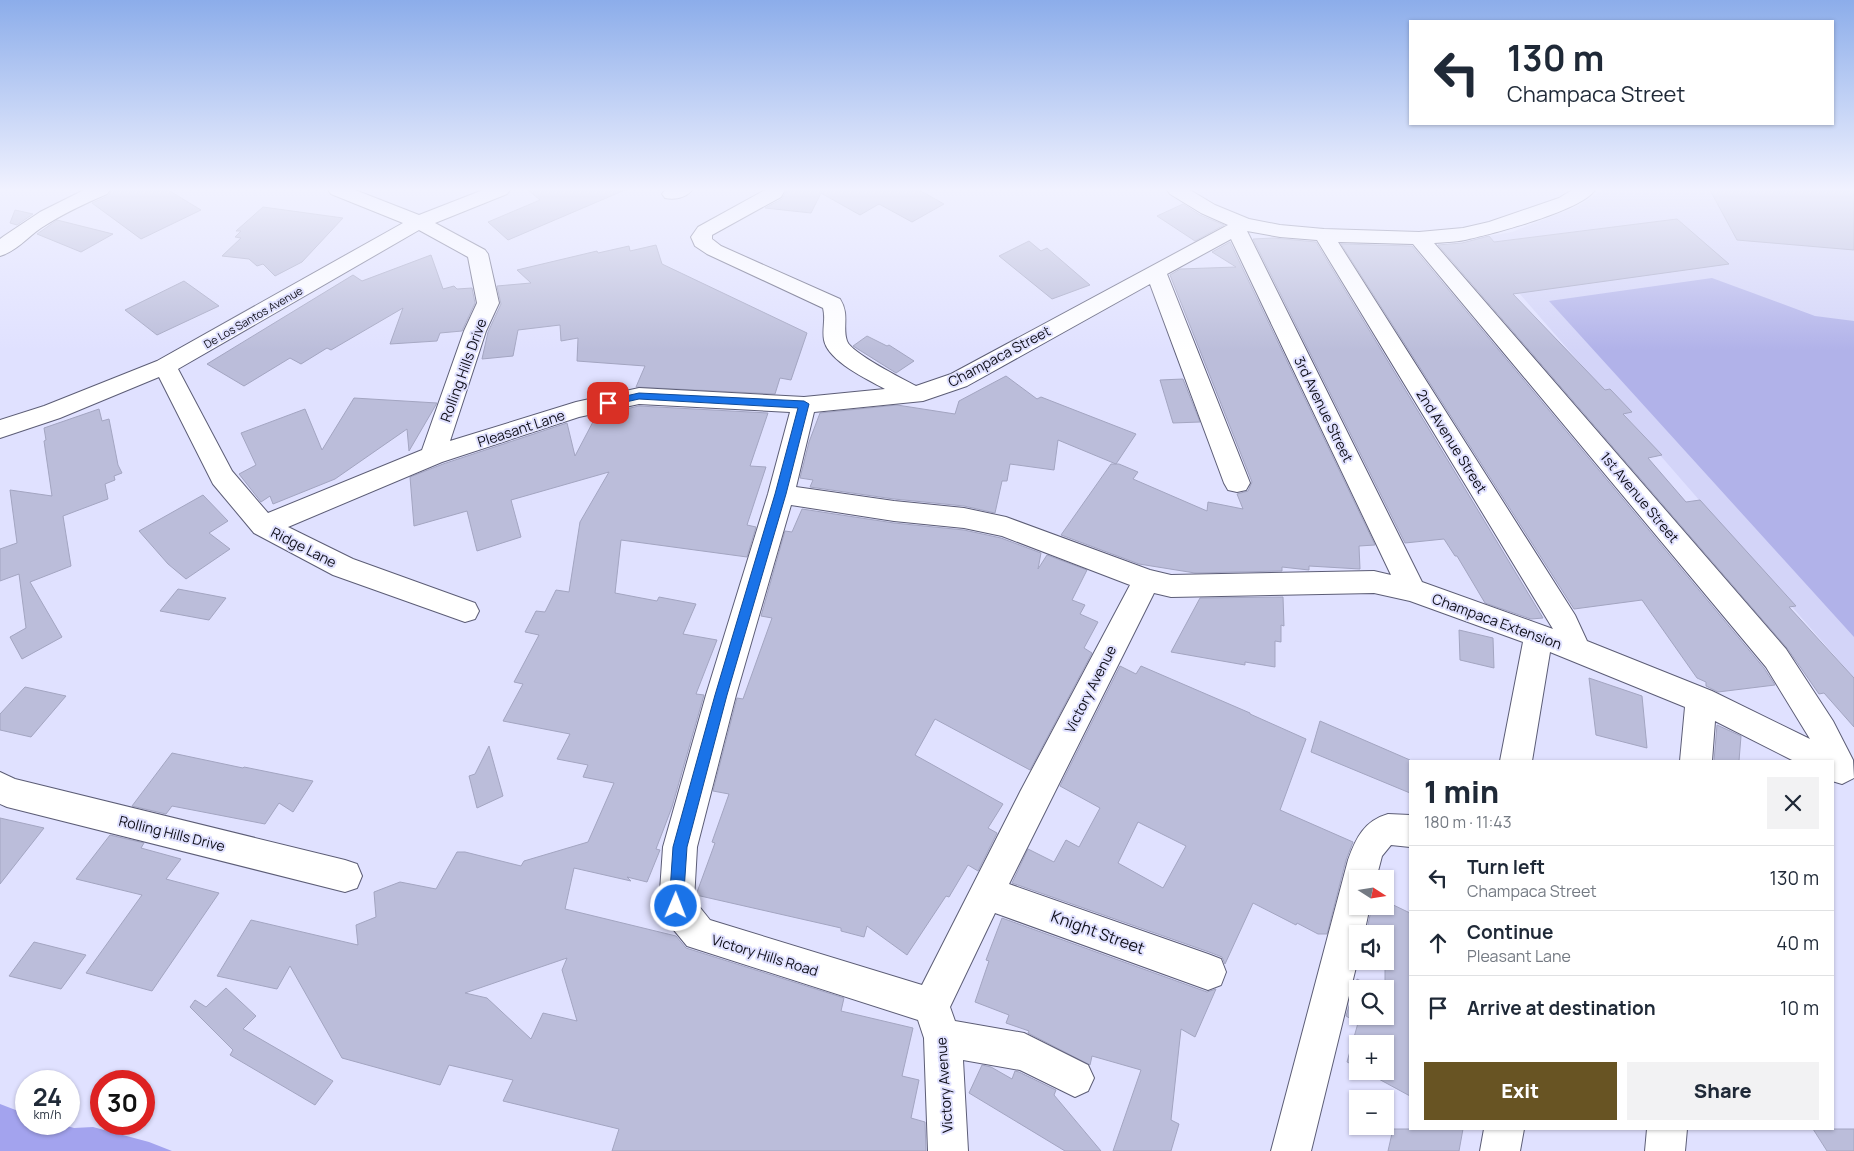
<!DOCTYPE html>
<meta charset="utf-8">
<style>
body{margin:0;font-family:Manrope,sans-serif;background:#f2f2f3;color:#1f2937;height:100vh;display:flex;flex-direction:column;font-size:19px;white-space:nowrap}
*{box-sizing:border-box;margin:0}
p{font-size:16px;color:#747a83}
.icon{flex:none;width:28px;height:28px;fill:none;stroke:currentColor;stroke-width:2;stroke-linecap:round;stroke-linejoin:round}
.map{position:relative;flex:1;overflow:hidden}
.details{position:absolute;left:1409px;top:760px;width:425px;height:370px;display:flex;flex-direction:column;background:#fff;border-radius:0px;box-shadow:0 1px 4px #0004}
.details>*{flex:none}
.banner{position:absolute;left:1409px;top:20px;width:425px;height:105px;border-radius:0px;box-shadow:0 1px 4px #0004;background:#fff;color:#1f2937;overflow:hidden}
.needle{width:32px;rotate:102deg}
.controls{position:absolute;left:1349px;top:870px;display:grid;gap:10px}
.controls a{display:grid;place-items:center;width:45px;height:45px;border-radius:0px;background:#fff;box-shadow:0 1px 4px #0004;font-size:25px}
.speed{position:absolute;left:15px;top:1070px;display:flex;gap:10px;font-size:25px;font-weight:700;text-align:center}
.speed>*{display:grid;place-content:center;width:65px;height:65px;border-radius:50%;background:#fff;box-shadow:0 1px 4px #0004;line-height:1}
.speed small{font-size:12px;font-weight:400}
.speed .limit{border:8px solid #d22;background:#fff;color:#111}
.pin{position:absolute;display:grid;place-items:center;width:42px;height:42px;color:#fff;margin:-21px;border-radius:10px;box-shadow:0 2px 8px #0006}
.me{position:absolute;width:55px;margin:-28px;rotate:1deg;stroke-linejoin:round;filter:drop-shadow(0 0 4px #0008)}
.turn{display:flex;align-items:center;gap:18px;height:105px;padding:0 15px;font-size:22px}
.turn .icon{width:65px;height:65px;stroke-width:2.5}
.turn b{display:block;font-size:35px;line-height:42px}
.round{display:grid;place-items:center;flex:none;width:52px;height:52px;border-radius:0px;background:#f2f2f3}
.overview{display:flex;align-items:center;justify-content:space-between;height:85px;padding:0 15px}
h1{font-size:30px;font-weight:800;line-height:38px}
.cta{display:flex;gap:10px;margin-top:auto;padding:10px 15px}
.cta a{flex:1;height:58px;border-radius:0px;background:#685423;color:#fff;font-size:20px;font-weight:800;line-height:58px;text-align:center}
.cta a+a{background:#f2f2f3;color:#1f2937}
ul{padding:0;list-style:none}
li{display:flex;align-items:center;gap:15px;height:65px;padding:0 15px;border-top:1px solid #e0e1e3}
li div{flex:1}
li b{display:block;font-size:19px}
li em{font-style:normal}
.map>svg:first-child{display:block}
</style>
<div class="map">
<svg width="1854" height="1151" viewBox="0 0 1854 1151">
<rect width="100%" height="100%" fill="#e0e1ff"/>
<path fill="#d3d4f8" d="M 1603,190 L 1854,190 L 1854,678 L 1472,239 L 1512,232 L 1578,206 Z"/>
<path fill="#b1b2e9" d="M 1712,278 L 1815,316 L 1854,321 L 1854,637 L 1549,301 Z"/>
<path fill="#a3a3ee" d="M 0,1104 L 26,1114 L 26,1124 L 60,1124 L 74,1128 L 93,1127 L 149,1142 L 172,1151 L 0,1151 Z"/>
<path fill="#bbbdda" stroke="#a3a5c1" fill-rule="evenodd" d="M 112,190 L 168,190 L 201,210 L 141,239 L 92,203 L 108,196 Z
M 528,190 L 625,190 L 508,240 L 488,222 L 540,200 Z
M 787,190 L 919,190 L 944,204 L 912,222 L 879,204 L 860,215 L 821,193 L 811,213 L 765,208 L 782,199 Z
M 1710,190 L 1854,190 L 1854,250 L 1737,240 Z
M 1183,204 L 1200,215 L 1224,225 L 1195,241 L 1157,216 Z
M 263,207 L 343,218 L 302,262 L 275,276 L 263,264 L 257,266 L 249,259 L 222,256 L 241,238 L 235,237 L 241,231 L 236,231 Z
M 15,210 L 33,214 L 17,225 L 10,223 Z
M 1677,219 L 1729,264 L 1513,294 L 1605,390 L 1610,389 L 1632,412 L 1623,414 L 1662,455 L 1648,458 L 1686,502 L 1700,500 L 1796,606 L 1789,607 L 1854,678 L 1854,727 L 1824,693 L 1819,694 L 1787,648 L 1438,245 L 1462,243 L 1489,236 L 1494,242 Z
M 57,220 L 113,234 L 81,252 L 37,234 Z
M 1273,238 L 1316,242 L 1543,618 L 1531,619 L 1485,603 L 1457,556 L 1455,556 L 1444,539 L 1405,543 L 1253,239 Z
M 1029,241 L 1041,251 L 1047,248 L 1090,285 L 1052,299 L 999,256 Z
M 1230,242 L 1375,545 L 1359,546 L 1360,569 L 1309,566 L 1309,570 L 1282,567 L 1282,571 L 1195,573 L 1139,564 L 1061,535 L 1111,464 L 1119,464 L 1138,472 L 1133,479 L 1207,511 L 1208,502 L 1243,509 L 1237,494 L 1248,491 L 1252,482 L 1170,275 L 1180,269 L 1236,267 L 1212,252 Z
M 1341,244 L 1412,246 L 1764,668 L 1775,685 L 1718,692 L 1706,686 L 1706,682 L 1697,678 L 1642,600 L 1574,609 Z
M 656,245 L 662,264 L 807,333 L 791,380 L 780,378 L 775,394 L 636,387 L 645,366 L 577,361 L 578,338 L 561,341 L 560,325 L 518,330 L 513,356 L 482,359 L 488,332 L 501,304 L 497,286 L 531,283 L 517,270 L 597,251 L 598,253 L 629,246 L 630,251 Z
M 431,255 L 443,289 L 454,286 L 457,289 L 472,288 L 475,303 L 462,331 L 440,333 L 437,341 L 390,344 L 403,308 L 331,350 L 327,348 L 301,364 L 290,358 L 244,386 L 207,364 L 353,275 L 362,281 Z
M 184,281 L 219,306 L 157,335 L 125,310 Z
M 867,336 L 887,346 L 889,345 L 914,361 L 896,373 L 853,346 Z
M 1006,376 L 1037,399 L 1041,397 L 1136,434 L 1116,464 L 1058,440 L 1054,470 L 1010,464 L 1007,481 L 1002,481 L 995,513 L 964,506 L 894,499 L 810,487 L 813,480 L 800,478 L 809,442 L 820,413 L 897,405 L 955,414 L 959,401 Z
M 1183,379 L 1200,422 L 1173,423 L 1160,380 Z
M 354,398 L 437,403 L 409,451 L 407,429 L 335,479 L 273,504 L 270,496 L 261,502 L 239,474 L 256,465 L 241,433 L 305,409 L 322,450 Z
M 639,406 L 768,413 L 750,466 L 766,467 L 747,525 L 756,527 L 747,557 L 621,540 L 615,593 L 657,601 L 659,597 L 696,604 L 683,634 L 717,640 L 696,694 L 704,695 L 672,807 L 656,849 L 660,850 L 647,882 L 627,877 L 631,881 L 574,868 L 565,909 L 676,936 L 686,948 L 844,998 L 841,1011 L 913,1028 L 902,1076 L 919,1080 L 911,1118 L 925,1122 L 926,1151 L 612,1151 L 619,1129 L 503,1101 L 513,1080 L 449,1065 L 440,1085 L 342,1058 L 290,966 L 277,989 L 217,976 L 251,920 L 358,945 L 356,925 L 376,917 L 374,892 L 400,882 L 436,889 L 457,852 L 465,852 L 521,866 L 524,861 L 588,842 L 614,783 L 583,777 L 588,765 L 557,759 L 570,734 L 503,721 L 523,684 L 514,682 L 539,635 L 525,632 L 536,611 L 545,612 L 556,590 L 569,592 L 580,522 L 609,472 L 511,500 L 521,537 L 477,551 L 467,511 L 414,526 L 410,477 L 443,464 L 567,423 L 575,456 L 595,418 L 620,421 L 626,409 ZM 567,958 L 562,970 L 577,1021 L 543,1013 L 531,1039 L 487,998 L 465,993 Z
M 99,409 L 102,421 L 109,419 L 118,465 L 122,473 L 114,476 L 115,480 L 105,484 L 108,499 L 63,516 L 71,566 L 30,582 L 62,637 L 22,659 L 10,637 L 26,628 L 19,574 L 0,581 L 0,549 L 17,543 L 10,490 L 52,496 L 44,441 L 46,440 L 44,428 Z
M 203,495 L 228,521 L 209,533 L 230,549 L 186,579 L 168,564 L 139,531 Z
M 802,509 L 894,523 L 964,530 L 1001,538 L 1041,553 L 1038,569 L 1047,555 L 1087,570 L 1072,600 L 1085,605 L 1080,614 L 1098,622 L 1084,648 L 1092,653 L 1030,770 L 935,719 L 915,755 L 1003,804 L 988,828 L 997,833 L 978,871 L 968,865 L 949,897 L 946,896 L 907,955 L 867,926 L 864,937 L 841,931 L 841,928 L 696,895 L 715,843 L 712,842 L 729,794 L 713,791 L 737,698 L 743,699 L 772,618 L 761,616 L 785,531 L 792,532 Z
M 178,589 L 226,598 L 209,620 L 160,611 Z
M 1283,597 L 1284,626 L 1281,625 L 1281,642 L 1275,641 L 1275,667 L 1245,662 L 1245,665 L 1171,652 L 1200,598 Z
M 1459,630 L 1493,638 L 1494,668 L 1460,660 Z
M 1120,666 L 1136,674 L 1141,666 L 1250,713 L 1250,714 L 1306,739 L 1280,810 L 1353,842 L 1346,860 L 1327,934 L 1318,934 L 1297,923 L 1296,925 L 1253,903 L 1225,964 L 1222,957 L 1209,952 L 1012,883 L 1028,849 L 1054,862 L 1066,840 L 1079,847 L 1100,808 L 1060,786 ZM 1138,822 L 1186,846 L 1163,888 L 1118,863 Z
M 1589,678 L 1642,696 L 1647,748 L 1596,735 Z
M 25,687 L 66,696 L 31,737 L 0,730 L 0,714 Z
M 1320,721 L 1410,760 L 1410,793 L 1311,752 Z
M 1717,725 L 1741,736 L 1739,761 L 1714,761 Z
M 489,746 L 503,796 L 477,808 L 469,776 L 475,774 Z
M 172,753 L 243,768 L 244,767 L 313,781 L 293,812 L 279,803 L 265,824 L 172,806 L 166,814 L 132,806 Z
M 0,818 L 44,828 L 0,884 Z
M 110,835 L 144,843 L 141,848 L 181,859 L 166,879 L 219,893 L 152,991 L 86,973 L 142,895 L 76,879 Z
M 1385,901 L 1410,913 L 1410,1096 L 1364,1071 L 1385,1071 L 1385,1044 L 1358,1044 L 1358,1067 L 1347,1062 L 1358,1023 L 1346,1016 L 1357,979 L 1376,989 L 1358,989 L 1358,1016 L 1385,1016 L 1385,934 L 1366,934 L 1372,906 L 1385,906 Z
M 1002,918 L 1207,992 L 1216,989 L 1195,1037 L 1181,1029 L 1171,1120 L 1179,1124 L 1171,1151 L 1113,1151 L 1141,1070 L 1092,1056 L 1090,1065 L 1028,1033 L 1029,1031 L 1006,1023 L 1009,1015 L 975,1002 L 989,961 L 986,960 Z
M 34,942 L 86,955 L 61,989 L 9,976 Z
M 226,988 L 256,1016 L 243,1029 L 333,1081 L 315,1105 L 230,1055 L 233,1050 L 190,1007 L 195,1000 L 206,1007 Z
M 982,1065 L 991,1067 L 1012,1079 L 1015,1071 L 1019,1072 L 1056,1090 L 1054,1095 L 1101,1151 L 1065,1151 L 969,1093 Z
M 1393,1129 L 1463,1129 L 1459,1151 L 1388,1151 Z
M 1813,1129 L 1854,1129 L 1854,1151 L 1827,1151 Z"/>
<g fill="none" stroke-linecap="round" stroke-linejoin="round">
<defs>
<path id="minor" d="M 84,190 L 110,190 L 107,194 C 84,204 62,214 41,228 C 28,237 15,252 0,256 L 0,239 L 4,236 L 40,212 Z
M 328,190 L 355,190 L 419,215 L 483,190 L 510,190 L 507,194 L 435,223 L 485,250 L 488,254 L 499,303 L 486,331 L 450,441 L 576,402 L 639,388 L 804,397 L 885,389 C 867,379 828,361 824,340 C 822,329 826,319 823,308 L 707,254 L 695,246 L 691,237 L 698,227 L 765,190 L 785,190 L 781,197 L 712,235 L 712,239 L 721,246 L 840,299 C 850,315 842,326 847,341 C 851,353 903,379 916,386 L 951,374 L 1228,225 L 1201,213 L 1170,194 L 1167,190 L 1190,190 L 1215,205 L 1249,219 L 1280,225 L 1324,229 L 1419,232 L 1463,228 L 1489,222 L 1559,198 L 1572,190 L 1595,190 C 1581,211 1492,234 1465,240 C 1455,242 1444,242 1434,243 L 1786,649 L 1833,721 L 1853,760 L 1854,778 L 1842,784 L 1832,781 L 1832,761 L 1794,761 L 1715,721 L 1712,761 L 1680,761 L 1685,707 L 1550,652 L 1532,761 L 1500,761 L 1523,642 L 1410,601 L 1374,593 L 1171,597 L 1154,593 L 1009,884 L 1208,954 L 1221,959 L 1226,972 L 1221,985 L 1208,990 L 995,913 L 950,1007 L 955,1021 L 1024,1033 L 1088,1065 L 1094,1078 L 1088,1091 L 1075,1097 L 1020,1070 L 963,1060 L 968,1151 L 928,1151 L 924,1038 L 918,1020 L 687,946 L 664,918 L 659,906 L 663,847 L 706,695 L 768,494 L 790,412 L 639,404 L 579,417 L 442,462 L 288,527 L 353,559 L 475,603 L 479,611 L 475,619 L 465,622 L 333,575 L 254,533 L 213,484 L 159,377 L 60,418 L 0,438 L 0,420 L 44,406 L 157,361 L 403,223 L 331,194 ZM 419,230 L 468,257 L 477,303 L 464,331 L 422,450 L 268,513 L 232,471 L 178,369 ZM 1247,231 L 1280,237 L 1317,240 L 1553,629 L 1422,582 ZM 1231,239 L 1391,575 L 1374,571 L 1171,575 L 1150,570 L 1006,517 L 964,508 L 894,501 L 796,487 L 814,412 L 923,401 L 967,386 L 1150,284 L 1224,483 L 1228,490 L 1237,492 L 1246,490 L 1250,483 L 1167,274 ZM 1338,242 L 1413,244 L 1766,667 L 1810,739 L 1712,691 L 1587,641 L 1575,615 ZM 791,505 L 894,521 L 964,528 L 1002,536 L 1130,585 L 1020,792 L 922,985 L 710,920 L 694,900 L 697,847 L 736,695 Z
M 665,190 L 692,190 C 686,198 674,200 665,198 L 662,194 Z
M 0,772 L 15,779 L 345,860 L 357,864 L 362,876 L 357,888 L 345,892 L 7,807 L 0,804 Z
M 1388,814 L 1410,815 L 1410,847 L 1391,845 L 1382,856 L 1376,879 L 1358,879 L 1358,906 L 1370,906 L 1364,934 L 1358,934 L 1358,959 L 1311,1151 L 1271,1151 L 1348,860 C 1356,838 1364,821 1388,814 Z
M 1484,1129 L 1524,1129 L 1520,1151 L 1480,1151 Z
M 1647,1129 L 1687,1129 L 1685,1151 L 1645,1151 Z"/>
</defs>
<use href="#minor" stroke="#5c5d76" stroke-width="2"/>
<use href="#minor" fill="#fff" fill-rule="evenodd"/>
</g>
<linearGradient id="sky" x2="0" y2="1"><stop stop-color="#8cadea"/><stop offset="0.54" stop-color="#f1f2ff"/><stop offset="1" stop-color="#f1f2ff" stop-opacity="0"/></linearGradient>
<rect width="1854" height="351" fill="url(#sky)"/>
<path fill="#1a73e8" stroke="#114b97" d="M 639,393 L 804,401 L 809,404 L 786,494 L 727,695 L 687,847 L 683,906 L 681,911 L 676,913 L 671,911 L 669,906 L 673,847 L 715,695 L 775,494 L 798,408 L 639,399 L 608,406 L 603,403 L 608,400 Z"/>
<g text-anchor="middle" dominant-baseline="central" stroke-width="4" stroke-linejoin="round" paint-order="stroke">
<g font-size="11" fill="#0e0e18" stroke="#e0e1ff">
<text transform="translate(253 317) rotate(-30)">De Los Santos Avenue</text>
</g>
<g font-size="14" fill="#0e0e18" stroke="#e0e1ff">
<text transform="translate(999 356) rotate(-28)">Champaca Street</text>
<text transform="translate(463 370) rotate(-70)">Rolling Hills Drive</text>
<text transform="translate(1324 409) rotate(64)">3rd Avenue Street</text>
<text transform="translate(521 428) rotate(-18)">Pleasant Lane</text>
<text transform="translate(1452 441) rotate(58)">2nd Avenue Street</text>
<text transform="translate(1640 497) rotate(50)">1st Avenue Street</text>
<text transform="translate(304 547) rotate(27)">Ridge Lane</text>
<text transform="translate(1497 621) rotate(20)">Champaca Extension</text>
<text transform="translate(1090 689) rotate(-63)">Victory Avenue</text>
<text transform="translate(172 833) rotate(14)">Rolling Hills Drive</text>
<text transform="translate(765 955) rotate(17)">Victory Hills Road</text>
<text transform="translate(944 1085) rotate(-94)">Victory Avenue</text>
</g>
<g font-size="16" fill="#0e0e18" stroke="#e0e1ff">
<text transform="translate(1098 932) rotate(20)">Knight Street</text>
</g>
</g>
</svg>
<div class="controls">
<a><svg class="needle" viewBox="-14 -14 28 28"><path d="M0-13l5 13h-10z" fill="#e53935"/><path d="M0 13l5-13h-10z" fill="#747a83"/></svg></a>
<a><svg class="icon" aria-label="sound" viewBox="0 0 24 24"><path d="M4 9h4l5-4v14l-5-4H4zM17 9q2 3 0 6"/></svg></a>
<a><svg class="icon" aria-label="search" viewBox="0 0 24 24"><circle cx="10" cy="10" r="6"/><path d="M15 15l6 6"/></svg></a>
<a>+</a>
<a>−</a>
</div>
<div class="speed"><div>24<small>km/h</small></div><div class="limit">30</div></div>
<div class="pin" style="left:608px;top:403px;background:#d93025"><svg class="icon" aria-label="arrive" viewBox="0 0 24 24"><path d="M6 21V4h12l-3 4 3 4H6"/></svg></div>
<svg class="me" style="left:676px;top:906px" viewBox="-20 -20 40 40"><circle r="17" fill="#1a73e8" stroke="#fff" stroke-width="3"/><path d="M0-11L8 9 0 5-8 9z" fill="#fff"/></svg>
<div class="banner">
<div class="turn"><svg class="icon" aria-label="left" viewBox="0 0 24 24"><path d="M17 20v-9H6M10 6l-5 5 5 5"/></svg><div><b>130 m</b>Champaca Street</div></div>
</div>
<section class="details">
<div class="overview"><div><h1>1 min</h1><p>180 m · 11:43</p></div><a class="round"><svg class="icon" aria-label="close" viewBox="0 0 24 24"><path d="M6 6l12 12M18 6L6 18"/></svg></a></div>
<ul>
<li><svg class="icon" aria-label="left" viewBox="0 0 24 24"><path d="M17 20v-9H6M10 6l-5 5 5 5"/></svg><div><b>Turn left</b><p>Champaca Street</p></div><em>130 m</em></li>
<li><svg class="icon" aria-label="ahead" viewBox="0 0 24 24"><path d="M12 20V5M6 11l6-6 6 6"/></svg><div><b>Continue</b><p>Pleasant Lane</p></div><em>40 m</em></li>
<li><svg class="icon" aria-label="arrive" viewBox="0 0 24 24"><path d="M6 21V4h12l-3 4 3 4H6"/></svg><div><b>Arrive at destination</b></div><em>10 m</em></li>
</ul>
<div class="cta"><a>Exit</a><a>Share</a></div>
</section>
</div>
